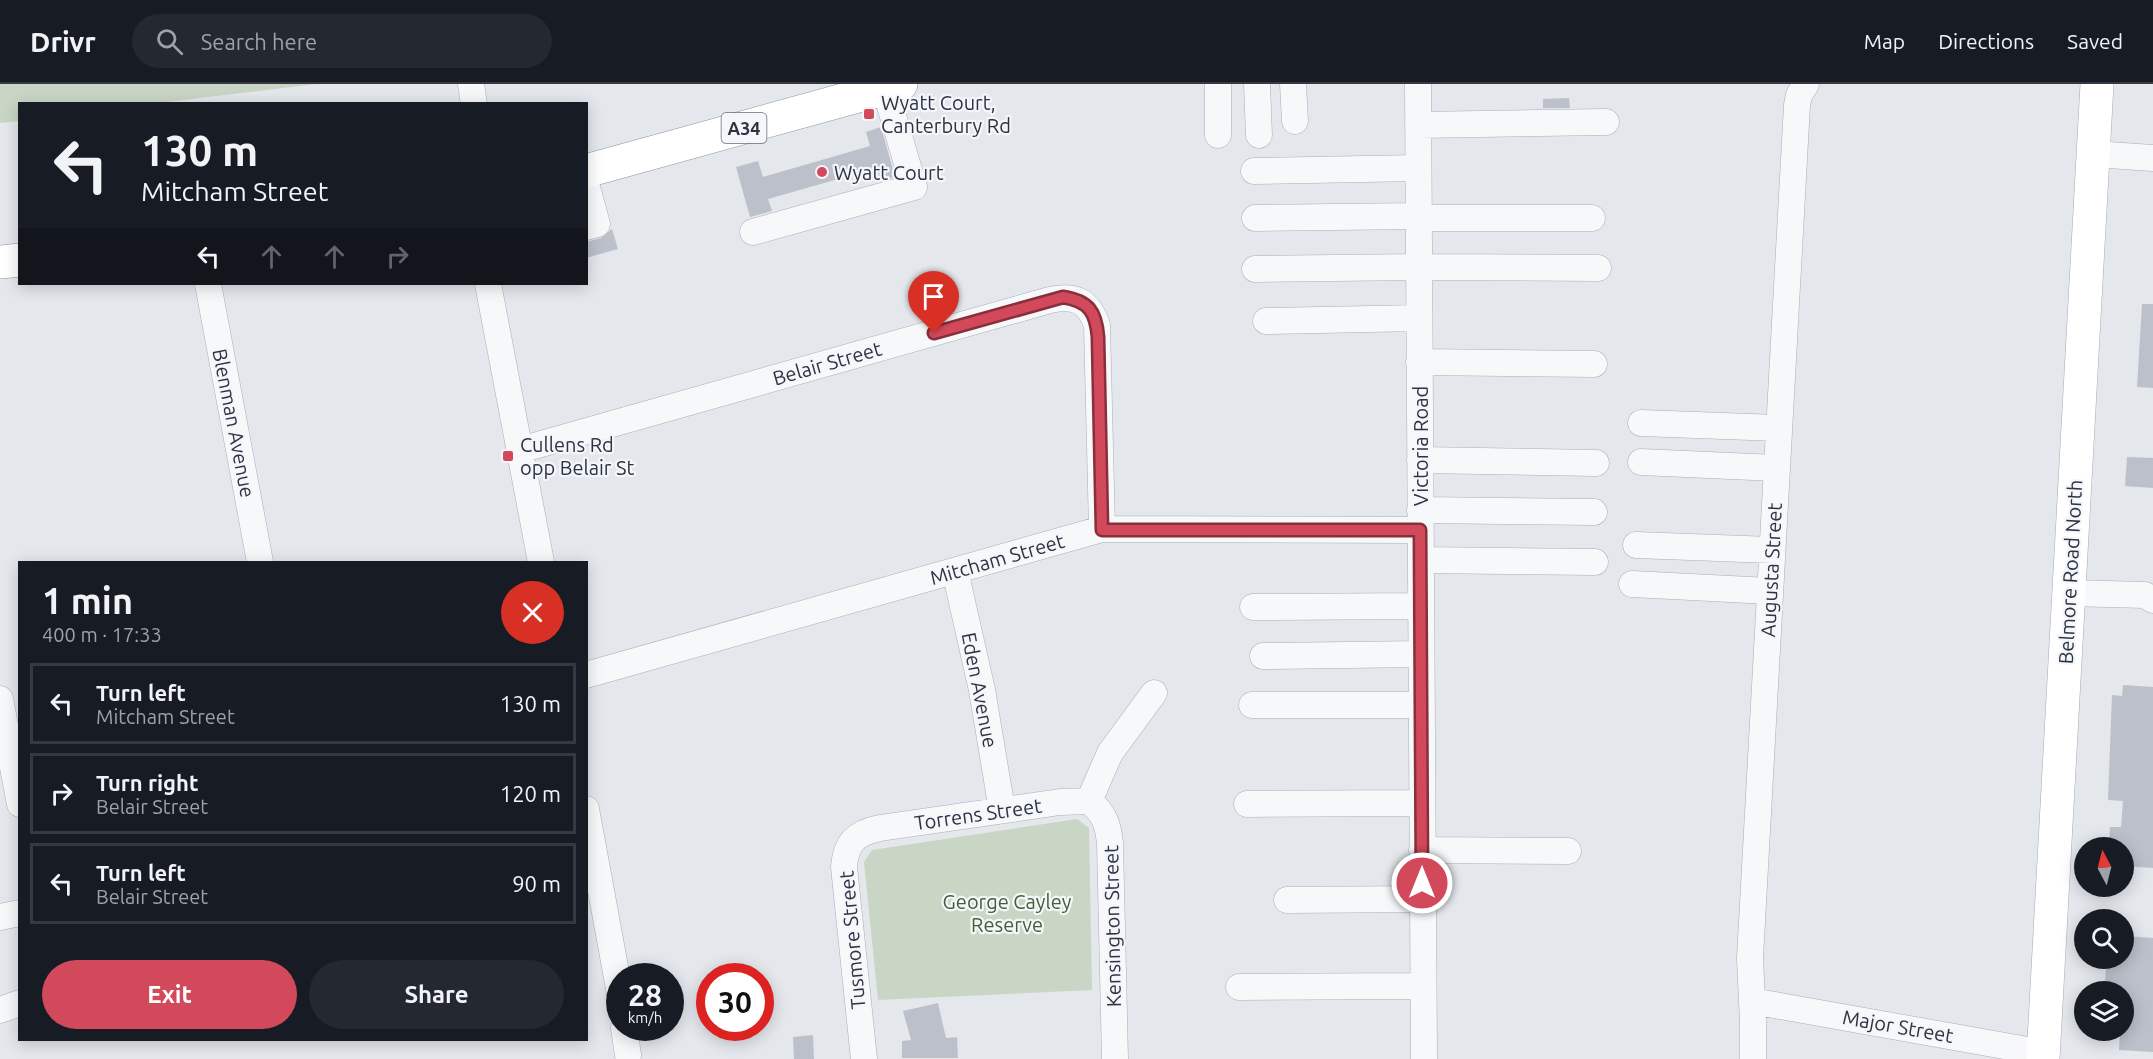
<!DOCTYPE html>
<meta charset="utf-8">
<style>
body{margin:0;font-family:Ubuntu,sans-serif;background:#242831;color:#f1f3f6;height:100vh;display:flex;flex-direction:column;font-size:22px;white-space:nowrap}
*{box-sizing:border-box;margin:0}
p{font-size:20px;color:#9ea1a6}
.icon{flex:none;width:33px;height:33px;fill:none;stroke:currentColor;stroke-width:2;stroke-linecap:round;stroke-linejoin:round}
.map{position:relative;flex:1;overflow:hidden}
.sheet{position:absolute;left:18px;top:477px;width:570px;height:480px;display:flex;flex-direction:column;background:#171b24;border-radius:0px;box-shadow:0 3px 15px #0003}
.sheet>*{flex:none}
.guide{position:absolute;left:18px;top:18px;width:570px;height:183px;border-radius:0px;box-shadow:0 3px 15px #0003;background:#171b24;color:#f1f3f6;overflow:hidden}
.needle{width:39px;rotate:353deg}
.buttons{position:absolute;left:2074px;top:753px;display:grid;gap:12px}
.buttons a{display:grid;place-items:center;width:60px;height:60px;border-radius:50%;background:#171b24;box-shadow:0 3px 15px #0003;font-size:30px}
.speed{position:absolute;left:606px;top:879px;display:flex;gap:12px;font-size:30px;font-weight:700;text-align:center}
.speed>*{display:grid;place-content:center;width:78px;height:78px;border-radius:50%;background:#171b24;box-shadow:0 3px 15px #0003;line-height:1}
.speed small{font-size:15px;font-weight:400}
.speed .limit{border:9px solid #d22;background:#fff;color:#111}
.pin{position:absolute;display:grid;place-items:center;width:51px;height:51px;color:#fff;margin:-62px -26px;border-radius:50% 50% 50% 0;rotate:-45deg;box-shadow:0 0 6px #0007}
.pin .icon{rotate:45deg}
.me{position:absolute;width:66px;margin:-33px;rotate:0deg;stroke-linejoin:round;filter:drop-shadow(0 0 4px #0008)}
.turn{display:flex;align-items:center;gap:21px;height:126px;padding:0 24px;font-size:27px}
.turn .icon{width:78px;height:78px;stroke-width:2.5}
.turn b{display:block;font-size:42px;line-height:51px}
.lanes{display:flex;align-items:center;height:57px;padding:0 24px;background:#0003;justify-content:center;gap:30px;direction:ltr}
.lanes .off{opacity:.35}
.round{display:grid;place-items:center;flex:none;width:63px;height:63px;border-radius:32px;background:#242831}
.overview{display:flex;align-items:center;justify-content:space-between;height:102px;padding:0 24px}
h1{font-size:36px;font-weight:700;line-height:45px}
.button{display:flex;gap:12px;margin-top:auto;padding:12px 24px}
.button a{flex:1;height:69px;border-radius:36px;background:#d1495b;color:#fff;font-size:24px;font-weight:700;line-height:69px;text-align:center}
.button a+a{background:#242831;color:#f1f3f6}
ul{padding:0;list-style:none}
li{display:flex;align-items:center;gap:18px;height:81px;margin:0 12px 9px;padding:0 12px;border:3px solid #363941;border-radius:0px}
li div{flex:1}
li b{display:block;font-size:22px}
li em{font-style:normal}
header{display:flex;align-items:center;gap:36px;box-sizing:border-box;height:84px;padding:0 30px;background:#171b24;border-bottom:2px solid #363941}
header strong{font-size:28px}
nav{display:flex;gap:33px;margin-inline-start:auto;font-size:21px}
.search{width:420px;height:54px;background:#242831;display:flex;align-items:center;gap:15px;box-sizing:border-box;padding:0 21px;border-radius:33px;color:#9ea1a6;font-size:22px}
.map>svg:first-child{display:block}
</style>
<header>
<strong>Drivr</strong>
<div class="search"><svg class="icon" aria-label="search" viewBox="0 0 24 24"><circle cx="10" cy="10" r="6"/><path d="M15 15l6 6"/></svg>Search here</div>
<nav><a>Map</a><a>Directions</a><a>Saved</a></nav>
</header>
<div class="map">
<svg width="2153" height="975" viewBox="0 0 2153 975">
<rect width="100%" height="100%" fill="#e4e7ec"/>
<path fill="#c9d6c5" d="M 0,0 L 316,0 L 158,19 L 20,20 L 19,37 L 0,39 Z
M 1077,735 L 1089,744 L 1092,906 L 878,916 L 864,778 L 872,766 Z"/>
<path fill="#bbc0ca" d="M 1569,14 L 1570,24 L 1543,24 L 1543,15 Z
M 881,43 L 895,93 L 880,97 L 877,84 L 768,115 L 772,127 L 750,133 L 736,83 L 758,77 L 763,93 L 870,62 L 866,48 Z
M 612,145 L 618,165 L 586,174 L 586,158 L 601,154 Z
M 2142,220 L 2153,220 L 2153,304 L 2137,303 Z
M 2127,373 L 2153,374 L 2153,404 L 2125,402 Z
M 2123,601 L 2153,603 L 2153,784 L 2124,782 L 2124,764 L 2109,764 L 2110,743 L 2121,743 L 2123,717 L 2108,716 L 2112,611 L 2122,612 Z
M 2124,852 L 2153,854 L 2153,968 L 2119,966 L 2120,946 L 2124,946 L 2124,908 L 2105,908 L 2105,897 L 2107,874 L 2124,874 Z
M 938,919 L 946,954 L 957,953 L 958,974 L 902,974 L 902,957 L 911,956 L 903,927 Z
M 813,951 L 814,975 L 794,975 L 793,953 Z"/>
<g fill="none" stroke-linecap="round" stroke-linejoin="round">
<defs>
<path id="minor" d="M 471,0 L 474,20
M 1218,0 L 1218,51
M 1257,0 L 1259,51
M 1293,0 L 1295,37
M 1418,0 L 1424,975
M 1418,41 L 1606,38
M 2094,70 L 2153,74
M 1254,87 L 1418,84
M 586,100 L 597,140 L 586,143
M 1255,134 L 1419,132
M 1419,134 L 1592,134
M 753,148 L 914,103 L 885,5
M 1255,185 L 1419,183 L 1598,184
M 208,200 L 260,478
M 488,200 L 541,478
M 1266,237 L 1419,234
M 1419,278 L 1594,280
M 1641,339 L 1778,344
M 520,366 L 1050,216 C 1075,211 1088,216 1097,241 L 1102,445
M 1420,376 L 1596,379
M 1641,378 L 1776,384
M 1420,426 L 1594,428
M 1636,461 L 1772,466
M 1421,476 L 1595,478
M 955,487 L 982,606 L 1002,726
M 1632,500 L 1770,507
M 2069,509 L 2145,511 L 2153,516
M 1253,523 L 1421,522
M 1263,572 L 1421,570
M 586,591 L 1102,445 L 1420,446
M 0,615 L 20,720
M 1252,621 L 1422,621
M 1089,717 C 1104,729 1108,740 1110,759 L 1115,975
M 1089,717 L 1110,669 L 1154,609
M 1247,720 L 1422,719
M 586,725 L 620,910
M 1422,766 L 1568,767
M 1287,816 L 1423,815
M 0,833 L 20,829
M 1239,903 L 1423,902
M 1752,917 L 2044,969
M 0,926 L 20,919
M 624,944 L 628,971
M 864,975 L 844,783 C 846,758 856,749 880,744 L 1060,718 L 1089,717
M 1753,975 L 1753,938 L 1750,874 L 1797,21 L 1799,11 L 1806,0"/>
<path id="major" d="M 2043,975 L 2097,0"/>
<path id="highway" d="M 586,87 L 901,0
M 0,178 L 20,176"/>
</defs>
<use href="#minor" stroke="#a9aeb7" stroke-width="27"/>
<use href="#major" stroke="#a3abb8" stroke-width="34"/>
<use href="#highway" stroke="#8b94a3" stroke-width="34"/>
<use href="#minor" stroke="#f7f8fa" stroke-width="26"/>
<use href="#major" stroke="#fff" stroke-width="33"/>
<use href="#highway" stroke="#fff" stroke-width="33"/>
</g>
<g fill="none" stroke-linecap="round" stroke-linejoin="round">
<defs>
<path id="route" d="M 934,249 L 1063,213 C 1089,217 1096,228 1098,253 L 1102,446 L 1420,446 L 1422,799"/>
</defs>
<use href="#route" stroke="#882f3b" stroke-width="15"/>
<use href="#route" stroke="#d1495b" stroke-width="10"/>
</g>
<g fill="#d1495b" stroke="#f4f6f9" stroke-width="2">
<rect x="863" y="24" width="12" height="12" rx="3"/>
<circle cx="822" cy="88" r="6"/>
<rect x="502" y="366" width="12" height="12" rx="3"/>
</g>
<g text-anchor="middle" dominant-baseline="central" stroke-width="4.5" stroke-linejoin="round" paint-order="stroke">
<rect fill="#f4f6f9" stroke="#676e7b" stroke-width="1.5" x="721.5" y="29" width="45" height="30" rx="4.5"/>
<g font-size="18" font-weight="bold" fill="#2b3445">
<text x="744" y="44">A34</text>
</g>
<g font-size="20" fill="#2b3445" stroke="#f4f6f9" text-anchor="start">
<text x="881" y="18">Wyatt Court,<tspan x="881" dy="23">Canterbury Rd</tspan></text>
<text x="834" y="88">Wyatt Court</text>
<text x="520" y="360">Cullens Rd<tspan x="520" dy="23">opp Belair St</tspan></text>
</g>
<g font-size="20" fill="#2b3445" stroke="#f4f6f9">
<text transform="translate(827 279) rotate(-16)">Belair Street</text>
<text transform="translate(234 339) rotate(79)">Blenman Avenue</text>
<text transform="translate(1420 362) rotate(-90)">Victoria Road</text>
<text transform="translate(997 475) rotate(-16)">Mitcham Street</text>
<text transform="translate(1771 486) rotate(-87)">Augusta Street</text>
<text transform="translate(2070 488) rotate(-87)">Belmore Road North</text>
<text transform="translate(980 606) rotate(79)">Eden Avenue</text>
<text transform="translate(978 730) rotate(-8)">Torrens Street</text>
<text transform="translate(1112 842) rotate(-91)">Kensington Street</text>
<text transform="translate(852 856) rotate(-95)">Tusmore Street</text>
<text transform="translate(1898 942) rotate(10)">Major Street</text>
</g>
<g font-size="20" fill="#3f6138" stroke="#f4f6f9">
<text x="1007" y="817">George Cayley<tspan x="1007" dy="23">Reserve</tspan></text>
</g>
</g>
</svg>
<div class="buttons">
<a><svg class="needle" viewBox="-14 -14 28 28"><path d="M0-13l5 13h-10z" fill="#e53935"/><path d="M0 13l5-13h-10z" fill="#9ea1a6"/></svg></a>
<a><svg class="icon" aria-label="search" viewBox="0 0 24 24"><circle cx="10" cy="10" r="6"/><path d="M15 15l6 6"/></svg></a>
<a><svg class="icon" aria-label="layers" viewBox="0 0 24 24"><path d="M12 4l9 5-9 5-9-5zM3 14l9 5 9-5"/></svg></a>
</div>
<div class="speed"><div>28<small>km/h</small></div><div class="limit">30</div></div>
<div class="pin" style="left:934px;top:249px;background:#d93025"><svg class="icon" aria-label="arrive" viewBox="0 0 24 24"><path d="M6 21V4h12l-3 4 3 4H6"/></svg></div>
<svg class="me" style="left:1422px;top:799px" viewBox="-20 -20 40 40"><circle r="17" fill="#d1495b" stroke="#fff" stroke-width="3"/><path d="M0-11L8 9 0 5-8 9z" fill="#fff"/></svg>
<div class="guide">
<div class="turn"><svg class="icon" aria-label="left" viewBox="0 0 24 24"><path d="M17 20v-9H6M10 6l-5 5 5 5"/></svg><div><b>130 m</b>Mitcham Street</div></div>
<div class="lanes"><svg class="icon" aria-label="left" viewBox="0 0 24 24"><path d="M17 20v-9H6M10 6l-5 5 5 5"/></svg><svg class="icon off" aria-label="ahead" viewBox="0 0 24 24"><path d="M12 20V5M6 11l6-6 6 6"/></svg><svg class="icon off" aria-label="ahead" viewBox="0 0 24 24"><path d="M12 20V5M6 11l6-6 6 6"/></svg><svg class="icon off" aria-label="right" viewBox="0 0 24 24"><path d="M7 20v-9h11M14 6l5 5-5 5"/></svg></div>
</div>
<section class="sheet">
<div class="overview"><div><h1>1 min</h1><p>400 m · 17:33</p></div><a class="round" style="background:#d93025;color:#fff"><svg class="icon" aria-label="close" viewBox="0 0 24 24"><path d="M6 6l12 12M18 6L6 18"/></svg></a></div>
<ul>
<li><svg class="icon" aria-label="left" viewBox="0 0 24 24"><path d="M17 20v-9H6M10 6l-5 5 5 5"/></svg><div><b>Turn left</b><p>Mitcham Street</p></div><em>130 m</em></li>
<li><svg class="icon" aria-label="right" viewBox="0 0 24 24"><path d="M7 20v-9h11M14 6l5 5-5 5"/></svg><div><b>Turn right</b><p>Belair Street</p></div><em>120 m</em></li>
<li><svg class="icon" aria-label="left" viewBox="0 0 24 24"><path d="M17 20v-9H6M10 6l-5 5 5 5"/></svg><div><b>Turn left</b><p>Belair Street</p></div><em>90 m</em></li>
</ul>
<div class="button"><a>Exit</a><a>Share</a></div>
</section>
</div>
